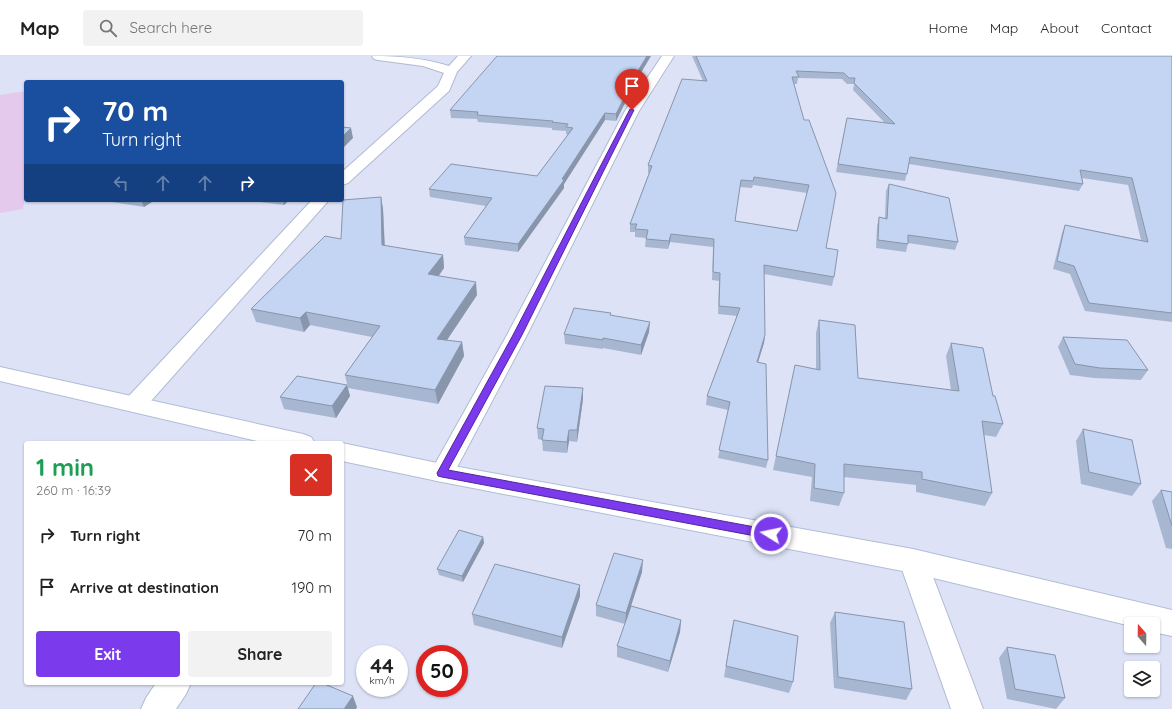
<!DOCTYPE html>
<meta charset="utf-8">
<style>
body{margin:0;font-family:Quicksand,sans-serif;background:#f2f2f2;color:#222;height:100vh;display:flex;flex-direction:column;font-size:15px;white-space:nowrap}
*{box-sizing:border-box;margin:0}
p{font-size:13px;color:#767676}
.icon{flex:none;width:22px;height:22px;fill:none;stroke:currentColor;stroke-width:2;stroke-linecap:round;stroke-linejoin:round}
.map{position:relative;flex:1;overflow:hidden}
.drawer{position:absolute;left:24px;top:385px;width:320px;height:244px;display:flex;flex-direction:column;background:#fff;border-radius:4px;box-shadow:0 1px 3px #0004}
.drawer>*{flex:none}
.guide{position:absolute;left:24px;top:24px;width:320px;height:122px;border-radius:4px;box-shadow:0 1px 3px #0004;background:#1a4fa0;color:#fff;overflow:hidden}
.needle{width:26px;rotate:340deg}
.fabs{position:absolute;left:1124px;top:561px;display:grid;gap:8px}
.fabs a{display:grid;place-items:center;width:36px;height:36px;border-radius:4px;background:#fff;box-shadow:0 1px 3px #0004;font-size:20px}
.speed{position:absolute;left:356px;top:589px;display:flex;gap:8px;font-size:20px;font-weight:700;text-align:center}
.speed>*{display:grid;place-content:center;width:52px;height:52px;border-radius:50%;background:#fff;box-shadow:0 1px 3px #0004;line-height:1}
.speed small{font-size:10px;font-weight:400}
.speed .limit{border:6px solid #d22;background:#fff;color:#111}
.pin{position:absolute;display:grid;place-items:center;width:34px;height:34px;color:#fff;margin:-41px -17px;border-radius:50% 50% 50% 0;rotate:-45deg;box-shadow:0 0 4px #0007}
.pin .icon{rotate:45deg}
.me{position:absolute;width:44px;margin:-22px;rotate:280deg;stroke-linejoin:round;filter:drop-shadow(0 0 3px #0008)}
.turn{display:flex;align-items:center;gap:14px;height:84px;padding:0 12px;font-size:18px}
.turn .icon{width:52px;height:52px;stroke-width:2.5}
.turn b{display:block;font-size:28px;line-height:34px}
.lanes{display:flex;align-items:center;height:38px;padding:0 12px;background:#0003;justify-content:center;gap:20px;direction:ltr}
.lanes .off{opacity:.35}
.round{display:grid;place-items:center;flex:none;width:42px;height:42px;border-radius:4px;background:#f2f2f2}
.head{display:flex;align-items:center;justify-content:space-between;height:68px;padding:0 12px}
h1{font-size:24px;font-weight:700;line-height:30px;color:#1e9e55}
.primary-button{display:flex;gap:8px;margin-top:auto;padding:8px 12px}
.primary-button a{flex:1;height:46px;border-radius:4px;background:#7c3aed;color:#fff;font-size:16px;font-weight:700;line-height:46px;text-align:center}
.primary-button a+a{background:#f2f2f2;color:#222}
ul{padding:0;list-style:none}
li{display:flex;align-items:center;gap:12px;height:52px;padding:0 12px}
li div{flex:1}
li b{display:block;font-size:15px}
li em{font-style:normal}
header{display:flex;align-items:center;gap:24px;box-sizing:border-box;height:56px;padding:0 20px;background:#fff;border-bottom:1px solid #e0e0e0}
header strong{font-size:19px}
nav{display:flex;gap:22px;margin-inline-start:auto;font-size:14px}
.search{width:280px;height:36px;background:#f2f2f2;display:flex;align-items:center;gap:10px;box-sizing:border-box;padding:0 14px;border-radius:4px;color:#767676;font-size:15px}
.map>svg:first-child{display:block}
</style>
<header>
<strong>Map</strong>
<div class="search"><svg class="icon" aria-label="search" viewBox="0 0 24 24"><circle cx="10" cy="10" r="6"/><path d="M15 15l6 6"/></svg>Search here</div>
<nav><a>Home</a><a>Map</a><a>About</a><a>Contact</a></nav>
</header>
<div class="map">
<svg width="1172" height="653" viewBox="0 0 1172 653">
<rect width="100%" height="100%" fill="#eceefd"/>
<path fill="#dde2f7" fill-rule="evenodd" d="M 0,0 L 1172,0 L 1172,653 L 0,653 ZM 26,26 L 342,26 L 342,144 L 26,144 ZM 26,387 L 342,387 L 342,627 L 26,627 ZM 1131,568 L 1153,568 L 1153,590 L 1131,590 ZM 365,598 L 399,598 L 399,632 L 365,632 ZM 425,598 L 459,598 L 459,632 L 425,632 ZM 1131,612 L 1153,612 L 1153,634 L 1131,634 Z"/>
<path fill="#e5c9ec" d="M 26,35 L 26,134 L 23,153 L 0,157 L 0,39 Z"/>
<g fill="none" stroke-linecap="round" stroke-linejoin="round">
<defs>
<path id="street" d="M 372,0 C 399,0 423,2 449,10 L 458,0 L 471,0 L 457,16 L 449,35 L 348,127 L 342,129 L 342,116 L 438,30 L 444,17 L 423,10 L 378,4 L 374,3 Z
M 662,0 L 674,0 L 639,55 L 527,279 L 454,417 L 451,424 L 442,426 L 433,424 L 430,417 L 507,279 L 625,55 Z
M 312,144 L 329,144 L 143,354 L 135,356 L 127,354 L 124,348 L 127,342 Z
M 913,493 L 923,497 L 927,505 L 983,653 L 951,653 L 899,505 L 903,497 Z
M 156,627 L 191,627 L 186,638 L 176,653 L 141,653 L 146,642 Z"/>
<path id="secondary" d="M 0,311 L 303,378 L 311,381 L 315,387 L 266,387 L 0,325 Z
M 342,387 L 442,408 L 913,493 L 1172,554 L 1172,580 L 1153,576 L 1153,568 L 1131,568 L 1131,570 L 913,517 L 442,426 L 342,405 Z"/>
</defs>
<use href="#street" stroke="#b0bbd0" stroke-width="2"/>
<use href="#secondary" stroke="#b0bdd6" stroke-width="2"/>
<use href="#street" fill="#fff" fill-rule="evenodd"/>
<use href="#secondary" fill="#fff" fill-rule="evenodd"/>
</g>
<path fill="#a8b7d1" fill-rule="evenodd" d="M 692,0 L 1172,0 L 1172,266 L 1085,255 L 1070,218 L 1053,213 L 1062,177 L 1065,169 L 1141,184 L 1128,129 L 1082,122 L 1083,128 L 1079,135 L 909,108 L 905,125 L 836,116 L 847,62 L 885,67 L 853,34 L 854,28 L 847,28 L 842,23 L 798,22 L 797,28 L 794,28 L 826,192 L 834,221 L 832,230 L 764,218 L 765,279 L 764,287 L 758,307 L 768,404 L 766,412 L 718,402 L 728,354 L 706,349 L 707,340 L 737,260 L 718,258 L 719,225 L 712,224 L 713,191 L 670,186 L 668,193 L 645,191 L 646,182 L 635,181 L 635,176 L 630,176 L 630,168 L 649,117 L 648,117 L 648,109 L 703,25 ZM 753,129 L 807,137 L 797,175 L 735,165 L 740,131 L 752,132 Z
M 636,25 L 616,65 L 605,64 L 564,128 L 564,132 L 518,196 L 465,189 L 464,181 L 486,150 L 430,141 L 429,133 L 537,120 L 568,79 L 566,78 L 566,75 L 552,74 L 552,72 L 478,66 L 477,63 L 451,62 L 450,54 Z
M 889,128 L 958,186 L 955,194 L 908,187 L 906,196 L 876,192 L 877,170 L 879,161 L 885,162 L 886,135 Z
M 381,141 L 383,153 L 385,190 L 443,199 L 444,212 L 439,220 L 477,239 L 447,284 L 462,286 L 464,300 L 438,348 L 348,332 L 345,319 L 372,281 L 310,269 L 304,276 L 256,266 L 251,253 L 341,183 Z
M 111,144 L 155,144 L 144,151 L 112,146 Z
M 245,144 L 289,144 L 284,149 Z
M 611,260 L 649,276 L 641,299 L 603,292 L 603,293 L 565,288 L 564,278 Z
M 819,264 L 858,322 L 951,334 L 946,300 L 951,287 L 993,340 L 1003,368 L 996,381 L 984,379 L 992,437 L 985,450 L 916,436 L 916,429 L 844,421 L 844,437 L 839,450 L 810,445 L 812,421 L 773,414 L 795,309 L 816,313 L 816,277 Z
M 1063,281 L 1148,314 L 1141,324 L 1094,322 L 1070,319 L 1058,291 Z
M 347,329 L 350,340 L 336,362 L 284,353 L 280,341 Z
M 583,332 L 583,343 L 577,386 L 569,385 L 567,397 L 543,395 L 542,384 L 538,383 L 537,372 Z
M 1083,373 L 1141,428 L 1132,440 L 1081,428 L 1076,385 Z
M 1161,434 L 1172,436 L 1172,493 L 1166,492 L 1152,445 Z
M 483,481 L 484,487 L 463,526 L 439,519 L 437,513 Z
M 642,516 L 628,560 L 681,564 L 680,576 L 668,616 L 617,601 L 617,590 L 625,568 L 596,560 L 596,549 Z
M 580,529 L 580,540 L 562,592 L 474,569 L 472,558 Z
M 835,556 L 912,633 L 906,644 L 834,632 L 830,567 Z
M 734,564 L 793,626 L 789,637 L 724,621 L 731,576 Z
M 1007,591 L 1065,642 L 1056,653 L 1007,643 L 999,602 Z"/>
<path fill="#8895aa" d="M 647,0 L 651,0 L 636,25 L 616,65 L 616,58 L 636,18 Z
M 605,57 L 605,64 L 564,128 L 564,132 L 518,196 L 518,188 L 562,123 Z
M 351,72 L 353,82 L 342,93 L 342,81 Z
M 381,141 L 383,153 L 385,202 L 382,189 Z
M 141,144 L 155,144 L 144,151 Z
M 283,144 L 289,144 L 284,149 Z
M 671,178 L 670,186 L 668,193 L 669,185 Z
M 443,199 L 444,212 L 430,231 L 428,218 Z
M 476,226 L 477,239 L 439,296 L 437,283 Z
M 306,256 L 310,269 L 304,276 L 300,262 Z
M 650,266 L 649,276 L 641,299 L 641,289 Z
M 765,279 L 764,287 L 755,315 L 757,306 Z
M 462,286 L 464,300 L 438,348 L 435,334 Z
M 347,329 L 350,340 L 336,362 L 332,350 Z
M 583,332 L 583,343 L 577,386 L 577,374 Z
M 569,374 L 569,385 L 567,397 L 567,386 Z
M 483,481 L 484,487 L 463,526 L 462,520 Z
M 643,504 L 642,516 L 625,568 L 626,557 Z
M 580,529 L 580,540 L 562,592 L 562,581 Z
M 681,564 L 680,576 L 668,616 L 670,605 Z
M 353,640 L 357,651 L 356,653 L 344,653 Z"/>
<path fill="#c3d5f3" stroke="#8895aa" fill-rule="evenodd" d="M 497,0 L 647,0 L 636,18 L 616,58 L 605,57 L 562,123 L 564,124 L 518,188 L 464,181 L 492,142 L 429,133 L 451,108 L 537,120 L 573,72 L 566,71 L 568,68 L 552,66 L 553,65 L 477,59 L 478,56 L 450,54 Z
M 696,0 L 1172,0 L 1172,257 L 1089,247 L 1074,210 L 1057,205 L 1065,169 L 1148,186 L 1132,122 L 1080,114 L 1083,128 L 910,101 L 907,118 L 838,108 L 847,62 L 895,68 L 854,27 L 855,22 L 849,22 L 844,17 L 796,15 L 799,21 L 792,21 L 804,64 L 809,64 L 836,137 L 826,192 L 838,194 L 834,221 L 764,209 L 765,279 L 757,306 L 766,308 L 768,404 L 719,394 L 730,346 L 707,340 L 740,252 L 719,250 L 720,217 L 713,216 L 714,183 L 671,178 L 669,185 L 646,183 L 648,174 L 635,173 L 637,168 L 630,168 L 652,110 L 648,109 L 682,23 L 707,25 ZM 754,121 L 809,129 L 797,175 L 735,165 L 741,124 L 753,125 Z
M 342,71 L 351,72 L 342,81 Z
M 889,128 L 949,142 L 958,186 L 908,179 L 908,188 L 878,184 L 879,161 L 887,163 Z
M 381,141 L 382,189 L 443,199 L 428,218 L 476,226 L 437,283 L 462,286 L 435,334 L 345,319 L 380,270 L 306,256 L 300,262 L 251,253 L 325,180 L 341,183 L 343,144 Z
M 574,252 L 611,257 L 610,259 L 650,266 L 641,289 L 603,282 L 603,284 L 564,278 Z
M 819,264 L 855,269 L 858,322 L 959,335 L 951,287 L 983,292 L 993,340 L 995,340 L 1003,368 L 982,365 L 992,437 L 922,423 L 922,416 L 844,408 L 844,437 L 814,432 L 815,408 L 776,400 L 795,309 L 820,314 Z
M 1063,281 L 1127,284 L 1148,314 L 1100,312 L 1075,308 Z
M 297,320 L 347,329 L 332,350 L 280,341 Z
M 545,330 L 583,332 L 577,374 L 569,374 L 567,386 L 542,384 L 544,373 L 537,372 Z
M 1083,373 L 1132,384 L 1141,428 L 1089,416 Z
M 1161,434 L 1172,436 L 1172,470 Z
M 459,474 L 483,481 L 462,520 L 437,513 Z
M 614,497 L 643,504 L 626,557 L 596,549 Z
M 495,508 L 580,529 L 562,581 L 472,558 Z
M 631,550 L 681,564 L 670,605 L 617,590 Z
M 835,556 L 904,566 L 912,633 L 838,621 Z
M 734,564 L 798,580 L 793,626 L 726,610 Z
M 1007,591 L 1055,599 L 1065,642 L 1015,633 Z
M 316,627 L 322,627 L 353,640 L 344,653 L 298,653 Z"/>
<path fill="#7c3aed" stroke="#51269a" d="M 630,53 L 634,54 L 522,279 L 448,414 L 771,474 L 775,475 L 777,478 L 775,482 L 771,483 L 442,421 L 438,420 L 437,417 L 513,279 Z"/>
</svg>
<div class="fabs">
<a><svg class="needle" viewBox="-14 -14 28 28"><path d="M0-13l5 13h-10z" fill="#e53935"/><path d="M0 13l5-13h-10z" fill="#767676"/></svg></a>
<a><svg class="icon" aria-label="layers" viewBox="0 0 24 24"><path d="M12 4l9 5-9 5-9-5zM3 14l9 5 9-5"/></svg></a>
</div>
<div class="speed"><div>44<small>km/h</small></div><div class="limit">50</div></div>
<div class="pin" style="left:632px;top:54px;background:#d93025"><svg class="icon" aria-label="arrive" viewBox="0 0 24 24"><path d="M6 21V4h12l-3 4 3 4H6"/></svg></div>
<svg class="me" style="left:771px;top:478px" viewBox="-20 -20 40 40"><circle r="17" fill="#7c3aed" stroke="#fff" stroke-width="3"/><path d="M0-11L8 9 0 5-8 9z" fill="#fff"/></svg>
<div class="guide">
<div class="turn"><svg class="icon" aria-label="right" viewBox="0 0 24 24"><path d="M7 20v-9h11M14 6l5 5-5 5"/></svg><div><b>70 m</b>Turn right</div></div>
<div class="lanes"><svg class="icon off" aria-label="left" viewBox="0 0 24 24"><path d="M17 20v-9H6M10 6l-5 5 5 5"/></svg><svg class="icon off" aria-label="ahead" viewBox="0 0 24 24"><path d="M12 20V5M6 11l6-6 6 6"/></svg><svg class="icon off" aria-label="ahead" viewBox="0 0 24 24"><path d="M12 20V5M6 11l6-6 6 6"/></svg><svg class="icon" aria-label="right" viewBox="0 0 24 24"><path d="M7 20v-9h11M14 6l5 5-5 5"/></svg></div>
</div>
<section class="drawer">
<div class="head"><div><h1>1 min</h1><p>260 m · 16:39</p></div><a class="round" style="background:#d93025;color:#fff"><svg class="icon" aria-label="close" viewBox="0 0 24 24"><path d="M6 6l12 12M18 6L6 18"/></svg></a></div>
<ul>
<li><svg class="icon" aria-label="right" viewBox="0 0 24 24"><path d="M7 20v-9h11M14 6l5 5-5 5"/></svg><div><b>Turn right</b></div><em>70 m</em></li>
<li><svg class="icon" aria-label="arrive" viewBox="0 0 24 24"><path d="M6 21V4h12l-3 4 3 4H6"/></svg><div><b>Arrive at destination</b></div><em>190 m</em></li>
</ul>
<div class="primary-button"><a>Exit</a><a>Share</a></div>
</section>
</div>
